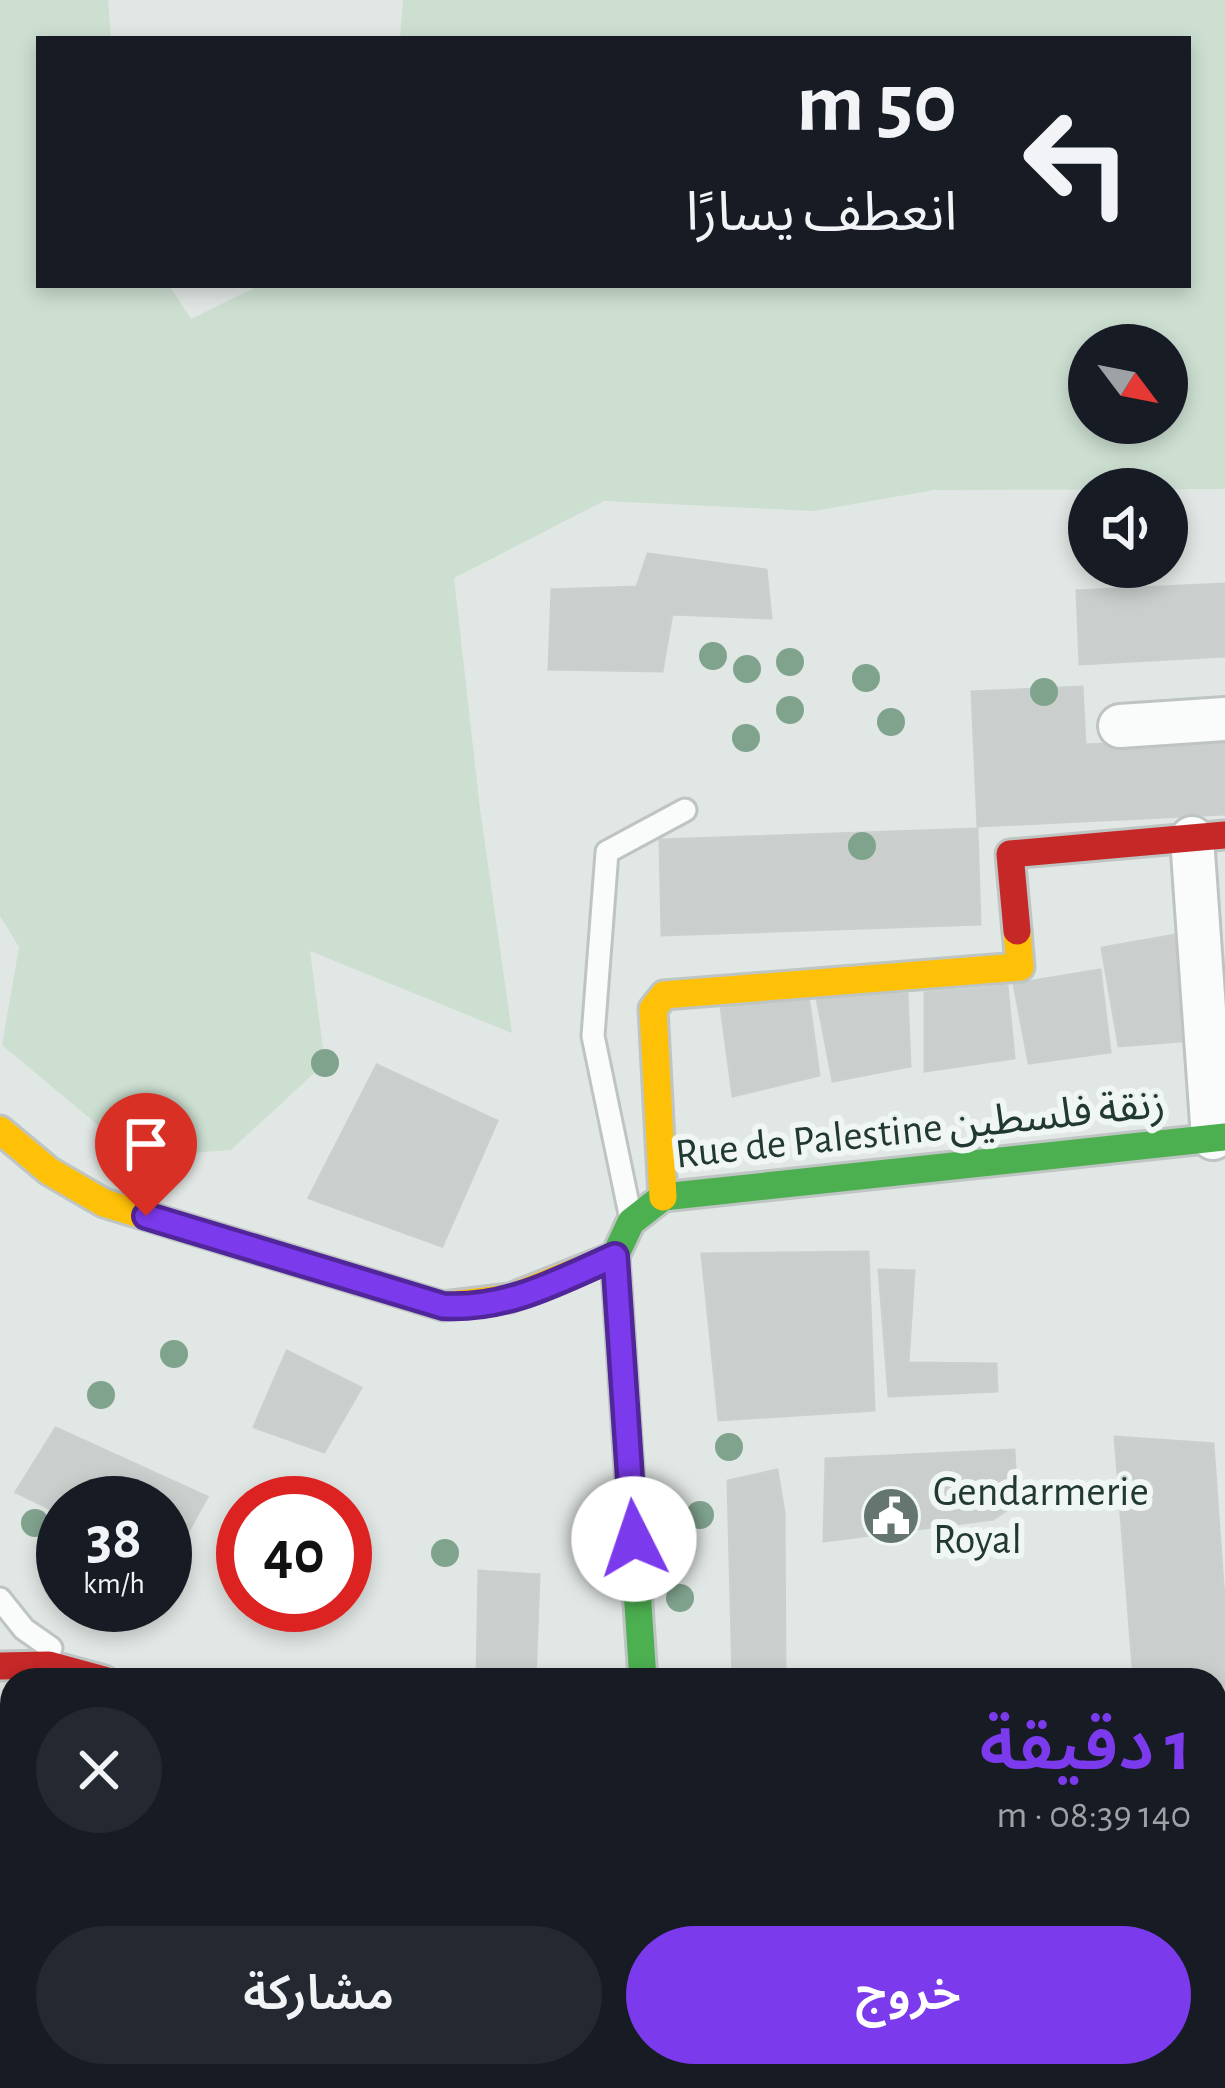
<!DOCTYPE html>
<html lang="ar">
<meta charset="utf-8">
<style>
body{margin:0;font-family:"Alegreya Sans","Noto Sans Arabic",sans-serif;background:#242831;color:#f1f3f6;direction:rtl;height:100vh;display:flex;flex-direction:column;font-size:45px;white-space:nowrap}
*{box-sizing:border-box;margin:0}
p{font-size:39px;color:#9ea1a6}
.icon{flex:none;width:66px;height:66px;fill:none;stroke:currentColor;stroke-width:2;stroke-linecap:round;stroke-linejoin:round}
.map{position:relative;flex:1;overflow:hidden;direction:ltr}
.details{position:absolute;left:0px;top:1668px;width:1227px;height:420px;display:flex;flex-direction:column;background:#171b24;border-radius:36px 36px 0 0;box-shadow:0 6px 18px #0003;direction:rtl}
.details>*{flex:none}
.banner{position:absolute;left:36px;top:36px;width:1155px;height:252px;border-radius:0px;box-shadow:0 6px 18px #0003;direction:rtl;background:#171b24;color:#f1f3f6;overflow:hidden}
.needle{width:78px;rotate:122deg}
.fabs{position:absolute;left:1068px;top:324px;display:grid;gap:24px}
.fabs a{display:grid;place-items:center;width:120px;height:120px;border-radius:50%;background:#171b24;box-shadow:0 6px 18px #0003;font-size:60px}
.speed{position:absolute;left:36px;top:1476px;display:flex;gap:24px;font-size:60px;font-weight:700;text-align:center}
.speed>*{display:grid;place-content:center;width:156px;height:156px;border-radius:50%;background:#171b24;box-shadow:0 6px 18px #0003;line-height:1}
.speed small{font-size:30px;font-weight:400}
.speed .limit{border:18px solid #d22;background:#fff;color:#111}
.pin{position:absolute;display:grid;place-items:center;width:102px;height:102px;color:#fff;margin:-123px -51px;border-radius:50% 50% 50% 0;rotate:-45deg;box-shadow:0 0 12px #0007}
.pin .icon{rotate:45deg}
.me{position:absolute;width:132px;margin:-66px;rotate:356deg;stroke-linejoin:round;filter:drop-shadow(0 0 9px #0008)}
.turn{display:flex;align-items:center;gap:42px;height:252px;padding:0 36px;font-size:54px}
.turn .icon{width:156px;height:156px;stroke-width:2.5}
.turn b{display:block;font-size:84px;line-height:102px}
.round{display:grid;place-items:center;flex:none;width:126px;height:126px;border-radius:63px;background:#242831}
.headline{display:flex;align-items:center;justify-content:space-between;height:204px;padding:0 36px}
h1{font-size:72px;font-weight:600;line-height:90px;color:#7c3aed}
.button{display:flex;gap:24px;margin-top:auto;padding:24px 36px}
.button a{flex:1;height:138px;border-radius:72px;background:#7c3aed;color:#fff;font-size:48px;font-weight:600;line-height:138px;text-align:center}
.button a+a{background:#242831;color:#f1f3f6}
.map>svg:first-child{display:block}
</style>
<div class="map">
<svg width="1225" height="2088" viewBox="0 0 1225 2088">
<rect width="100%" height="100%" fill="#e1e7e4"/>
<path fill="#ccdfd1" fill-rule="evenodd" d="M 0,0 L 108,0 L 111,39 L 39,39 L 39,285 L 169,285 L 191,319 L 260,285 L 1188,285 L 1188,39 L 400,39 L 403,0 L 1225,0 L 1225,489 L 934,490 L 814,511 L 604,501 L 454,578 L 480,809 L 512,1033 L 310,951 L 325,1063 L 231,1150 L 136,1157 L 2,1045 L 19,947 L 0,916 ZM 1167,345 L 1167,423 L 1089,423 L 1089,345 Z
M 0,1769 L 12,1769 L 12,1918 L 0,1911 Z"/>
<path fill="#cacfcd" stroke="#cad0cd" stroke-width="3" d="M 648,554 L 766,570 L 771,618 L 672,614 L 662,671 L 549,669 L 552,590 L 637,587 Z
M 1225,584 L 1225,656 L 1080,664 L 1077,591 Z
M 1082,687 L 1085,745 L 1225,738 L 1225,814 L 978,826 L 972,692 Z
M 977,829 L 980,924 L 662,935 L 660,840 Z
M 1187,933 L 1191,1040 L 1119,1046 L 1102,948 Z
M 1100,970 L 1110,1052 L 1029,1063 L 1014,984 Z
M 1007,986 L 1014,1058 L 925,1071 L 925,993 Z
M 907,994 L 910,1066 L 833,1081 L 817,998 Z
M 808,996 L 819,1075 L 733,1096 L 720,999 Z
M 377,1065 L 497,1121 L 442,1246 L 309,1198 Z
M 868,1252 L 874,1410 L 719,1420 L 702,1254 Z
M 879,1270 L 914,1271 L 908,1363 L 996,1364 L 997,1391 L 889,1396 Z
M 287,1351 L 361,1388 L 324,1452 L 254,1427 Z
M 56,1428 L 207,1497 L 169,1566 L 165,1564 L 165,1503 L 63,1503 L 63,1515 L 16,1492 Z
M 1115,1437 L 1213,1444 L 1225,1614 L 1225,1842 L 1215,1843 L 1215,1680 L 1134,1680 Z
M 1014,1450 L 1017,1503 L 993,1519 L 824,1541 L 826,1459 Z
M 777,1470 L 784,1513 L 785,1680 L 733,1680 L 728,1481 Z
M 479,1571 L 539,1575 L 535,1680 L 477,1680 Z
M 1225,1956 L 1225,2014 L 1215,2018 L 1215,1973 Z
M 1225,2066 L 1225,2088 L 1191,2088 L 1193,2076 L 1215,2076 L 1215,2068 Z
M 381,2076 L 402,2076 L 418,2088 L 372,2088 Z"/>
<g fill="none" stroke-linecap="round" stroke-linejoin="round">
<defs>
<path id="lane" d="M 630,1214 L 593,1036 L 607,852 L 685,810
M 0,1599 L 24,1629 L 51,1648"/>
<path id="street" d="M 1120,726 L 1225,719
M 1192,838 L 1213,1138
M 1215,1927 L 1225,1911
M 0,1935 L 12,1938
M 115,2081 L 156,2088
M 321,2088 L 329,2076
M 1127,2088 L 1130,2076"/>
<path id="fast" d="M 643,1680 L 615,1256 L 631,1222 L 663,1197 L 1225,1137
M 627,2088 L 636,2076
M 1000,2088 L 1057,2076"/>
<path id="slow" d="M 0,1130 L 49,1171 L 104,1203 L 443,1306 L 510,1298 L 615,1256
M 663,1197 L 653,1009 L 664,995 L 1020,967 L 1017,931
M 0,1721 L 12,1722
M 1215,2037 L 1225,2034
M 461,2076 L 470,2088"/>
<path id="jam" d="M 1017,931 L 1010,854 L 1225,835
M 0,1666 L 49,1665 L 104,1680
M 723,2076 L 741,2088"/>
</defs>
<use href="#lane" stroke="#bec4c1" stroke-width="27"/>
<use href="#street" stroke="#bec4c1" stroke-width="48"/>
<use href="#fast" stroke="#bec5c2" stroke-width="33"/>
<use href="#slow" stroke="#bec5c2" stroke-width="33"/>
<use href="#jam" stroke="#bec5c2" stroke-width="33"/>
<use href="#lane" stroke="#fafbfb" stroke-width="21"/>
<use href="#street" stroke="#fafbfb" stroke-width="42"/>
<use href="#fast" stroke="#4caf50" stroke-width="27"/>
<use href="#slow" stroke="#ffc107" stroke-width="27"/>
<use href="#jam" stroke="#c62828" stroke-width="27"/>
</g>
<g fill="#80a38e">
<circle cx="713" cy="656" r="14"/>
<circle cx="790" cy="662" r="14"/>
<circle cx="747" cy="669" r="14"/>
<circle cx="866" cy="678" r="14"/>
<circle cx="1044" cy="692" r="14"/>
<circle cx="790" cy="710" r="14"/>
<circle cx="891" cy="722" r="14"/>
<circle cx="746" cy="738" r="14"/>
<circle cx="862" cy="846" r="14"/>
<circle cx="325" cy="1063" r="14"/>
<circle cx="174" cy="1354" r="14"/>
<circle cx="101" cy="1395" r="14"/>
<circle cx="729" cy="1447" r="14"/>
<circle cx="700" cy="1515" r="14"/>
<circle cx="35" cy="1523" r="14"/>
<circle cx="445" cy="1553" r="14"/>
<circle cx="680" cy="1598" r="14"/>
</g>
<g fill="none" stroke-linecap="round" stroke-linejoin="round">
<defs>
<path id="route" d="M 146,1216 L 443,1306 C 506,1310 559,1281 615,1256 L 634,1539"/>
</defs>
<use href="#route" stroke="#51269a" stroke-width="30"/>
<use href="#route" stroke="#7c3aed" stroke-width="21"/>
</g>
<defs>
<symbol id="civic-disc" viewBox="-11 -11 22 22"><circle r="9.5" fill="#657570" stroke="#eff6f3"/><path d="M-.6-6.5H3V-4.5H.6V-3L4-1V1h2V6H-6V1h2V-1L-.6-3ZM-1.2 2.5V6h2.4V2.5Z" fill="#fff"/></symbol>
</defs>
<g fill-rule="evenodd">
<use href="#civic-disc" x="858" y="1483" width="66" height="66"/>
</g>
<g text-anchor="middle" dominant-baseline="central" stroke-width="12" stroke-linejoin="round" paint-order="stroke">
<g font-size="42" fill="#223832" stroke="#eff6f3">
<text transform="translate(920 1129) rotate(-6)">Rue de Palestine زنقة فلسطين</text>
</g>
<g font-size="42" fill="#223832" stroke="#eff6f3" text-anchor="start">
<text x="933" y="1492">Gendarmerie<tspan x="933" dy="48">Royal</tspan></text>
</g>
</g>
</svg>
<div class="fabs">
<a><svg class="needle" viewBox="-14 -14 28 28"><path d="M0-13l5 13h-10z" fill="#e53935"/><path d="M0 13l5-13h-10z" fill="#9ea1a6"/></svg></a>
<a><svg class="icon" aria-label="sound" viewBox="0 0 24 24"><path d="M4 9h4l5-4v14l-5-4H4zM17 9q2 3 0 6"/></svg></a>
</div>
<div class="speed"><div>38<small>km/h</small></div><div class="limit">40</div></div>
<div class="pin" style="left:146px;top:1216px;background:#d93025"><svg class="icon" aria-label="arrive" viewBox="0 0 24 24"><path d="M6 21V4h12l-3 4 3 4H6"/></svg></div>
<svg class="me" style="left:634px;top:1539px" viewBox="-20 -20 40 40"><circle r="19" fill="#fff"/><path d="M0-13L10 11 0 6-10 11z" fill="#7c3aed"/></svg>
<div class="banner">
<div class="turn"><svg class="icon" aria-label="left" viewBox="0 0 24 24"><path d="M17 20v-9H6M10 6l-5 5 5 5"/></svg><div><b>50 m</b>انعطف يسارًا</div></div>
</div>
<section class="details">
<div class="headline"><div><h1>1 دقيقة</h1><p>140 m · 08:39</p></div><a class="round"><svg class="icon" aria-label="close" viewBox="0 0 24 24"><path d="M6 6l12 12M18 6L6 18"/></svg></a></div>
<div class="button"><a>خروج</a><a>مشاركة</a></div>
</section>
</div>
